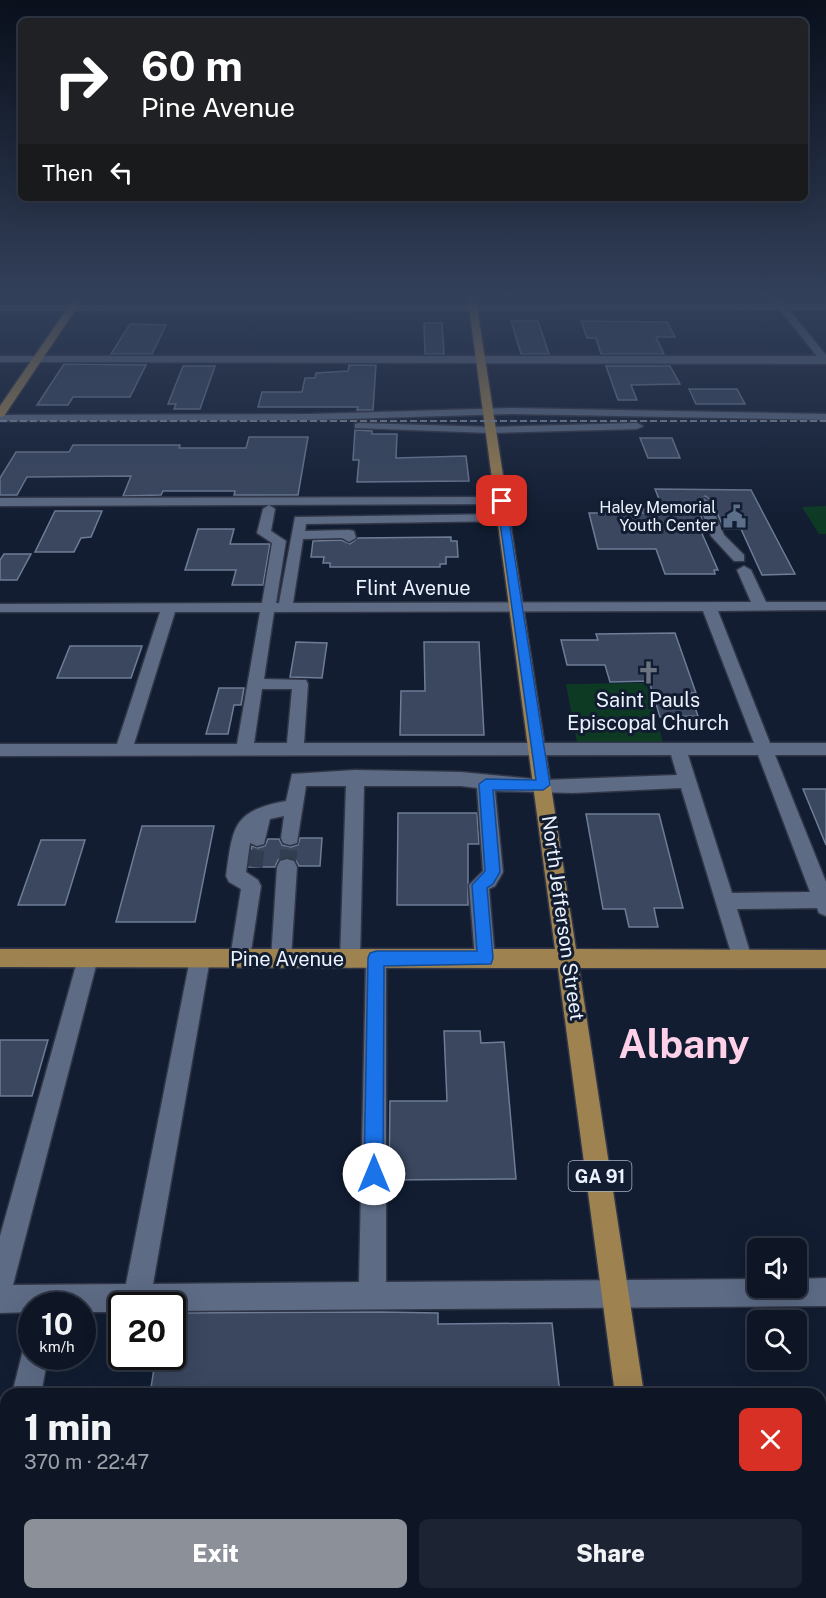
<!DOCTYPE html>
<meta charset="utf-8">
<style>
body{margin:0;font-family:"Public Sans",sans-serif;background:#1c2332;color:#f1f3f6;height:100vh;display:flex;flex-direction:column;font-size:22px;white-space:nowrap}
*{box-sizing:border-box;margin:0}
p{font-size:20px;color:#9b9fa7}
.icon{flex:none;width:33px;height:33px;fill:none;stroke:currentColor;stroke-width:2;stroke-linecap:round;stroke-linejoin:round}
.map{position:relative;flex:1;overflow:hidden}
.sheet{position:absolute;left:0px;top:1388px;width:826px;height:212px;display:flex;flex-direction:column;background:#0e1626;border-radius:18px 18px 0 0;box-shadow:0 6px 24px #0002,0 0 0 2px #2e3543}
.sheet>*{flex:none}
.banner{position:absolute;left:18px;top:18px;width:790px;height:183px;border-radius:9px;box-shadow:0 6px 24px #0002,0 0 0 2px #2e3543;background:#202124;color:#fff;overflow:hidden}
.fabs{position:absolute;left:747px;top:1238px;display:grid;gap:12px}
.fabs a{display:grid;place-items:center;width:60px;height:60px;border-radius:9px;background:#0e1626;box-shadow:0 6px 24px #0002,0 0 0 2px #2e3543;font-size:30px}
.speed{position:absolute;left:18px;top:1292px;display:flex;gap:12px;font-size:30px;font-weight:700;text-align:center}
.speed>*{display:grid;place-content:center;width:78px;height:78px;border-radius:50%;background:#0e1626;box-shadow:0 6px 24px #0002,0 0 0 2px #2e3543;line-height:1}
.speed small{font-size:15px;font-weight:400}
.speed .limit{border:3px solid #111;border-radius:9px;background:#fff;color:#111}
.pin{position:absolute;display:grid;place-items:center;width:51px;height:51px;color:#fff;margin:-26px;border-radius:12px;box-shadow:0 3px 9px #0006}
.me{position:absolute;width:66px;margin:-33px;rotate:0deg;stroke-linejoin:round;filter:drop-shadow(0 0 4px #0008)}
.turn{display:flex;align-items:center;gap:21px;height:126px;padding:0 24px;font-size:27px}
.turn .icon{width:78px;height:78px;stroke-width:2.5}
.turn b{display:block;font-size:42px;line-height:51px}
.then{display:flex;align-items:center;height:57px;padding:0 24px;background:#0003;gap:12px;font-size:22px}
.round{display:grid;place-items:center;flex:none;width:63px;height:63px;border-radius:9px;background:#1c2332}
.summary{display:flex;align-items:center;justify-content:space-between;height:102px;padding:0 24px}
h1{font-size:36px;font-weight:800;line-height:45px}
.action{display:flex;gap:12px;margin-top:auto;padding:12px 24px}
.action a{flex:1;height:69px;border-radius:9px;background:#8c9099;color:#fff;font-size:24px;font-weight:800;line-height:69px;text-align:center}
.action a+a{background:#1c2332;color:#f1f3f6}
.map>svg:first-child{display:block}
</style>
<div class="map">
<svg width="826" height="1598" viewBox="0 0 826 1598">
<rect width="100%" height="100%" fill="#121d32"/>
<path fill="#0d3a23" d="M 826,506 L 826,534 L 819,534 L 802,507 Z
M 646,683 L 663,743 L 577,743 L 566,684 Z"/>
<path fill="#3a475f" stroke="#6e7c96" stroke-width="1.5" d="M 511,321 L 538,321 L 549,354 L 521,354 Z
M 581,321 L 667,322 L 675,337 L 656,337 L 664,354 L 601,354 L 596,338 L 587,338 Z
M 424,323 L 442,323 L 444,354 L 425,354 Z
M 130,324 L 166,325 L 152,354 L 111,354 Z
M 64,364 L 146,365 L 130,397 L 73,397 L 68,405 L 37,405 Z
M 349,365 L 376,365 L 373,410 L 357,410 L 358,407 L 258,407 L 262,392 L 302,392 L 305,378 L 315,378 L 316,373 L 348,371 Z
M 183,366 L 215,366 L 200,409 L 174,409 L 176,404 L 168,404 Z
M 606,366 L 670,366 L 680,384 L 631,385 L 637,400 L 618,400 Z
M 689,389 L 737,389 L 745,404 L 696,404 Z
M 355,430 L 372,431 L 372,434 L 397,434 L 396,458 L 466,456 L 469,481 L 357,482 L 359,460 L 353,460 Z
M 249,437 L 308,437 L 298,495 L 234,495 L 235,491 L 163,491 L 161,495 L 123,496 L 131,476 L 27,477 L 17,495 L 0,495 L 0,478 L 16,452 L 69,452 L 73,445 L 180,445 L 179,448 L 246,448 Z
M 640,438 L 672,438 L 680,458 L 648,458 Z
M 655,489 L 751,490 L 795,574 L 762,575 L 741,529 L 724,529 L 712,501 L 705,496 L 696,503 L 706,529 L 700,529 L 718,570 L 714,570 L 715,574 L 665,574 L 656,549 L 598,549 L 589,513 L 643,513 L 642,509 L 663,509 Z
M 55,511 L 102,511 L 91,537 L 81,538 L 74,552 L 35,552 Z
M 198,529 L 234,529 L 230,544 L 270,544 L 263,585 L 232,585 L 236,570 L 185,570 Z
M 451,537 L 451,541 L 457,541 L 458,557 L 446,557 L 446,564 L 440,564 L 440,567 L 330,567 L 330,563 L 323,563 L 324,557 L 311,557 L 313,541 L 341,540 L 350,544 L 358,538 Z
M 4,554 L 31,554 L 17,580 L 0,580 L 0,560 Z
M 675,633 L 696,693 L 690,693 L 698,716 L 660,717 L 649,681 L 610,682 L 605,665 L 567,665 L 561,640 L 598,640 L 596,634 Z
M 296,642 L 327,643 L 322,678 L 290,677 Z
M 424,642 L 479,642 L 484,735 L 400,735 L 401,691 L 425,691 Z
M 70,646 L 142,646 L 131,678 L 57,678 Z
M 219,688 L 244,688 L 241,705 L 234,705 L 228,734 L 206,734 Z
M 803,789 L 826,789 L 826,845 Z
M 398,813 L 477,813 L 479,844 L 468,844 L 468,905 L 397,905 Z
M 586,814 L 659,814 L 683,908 L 654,908 L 658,927 L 629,927 L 625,909 L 603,909 Z
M 142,826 L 214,826 L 195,922 L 116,922 Z
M 300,838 L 322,838 L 320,866 L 299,866 L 295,859 L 286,857 L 278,860 L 275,867 L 249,867 L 252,846 L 258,848 L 265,846 L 268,839 L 279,839 L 282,845 L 291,847 L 298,845 Z
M 41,840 L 85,840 L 65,905 L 18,905 Z
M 444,1031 L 480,1031 L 481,1043 L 504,1042 L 516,1179 L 389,1180 L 390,1101 L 447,1101 Z
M 0,1040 L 48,1040 L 32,1096 L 0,1096 Z
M 382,1312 L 438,1313 L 438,1324 L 552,1323 L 560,1394 L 150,1394 L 156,1356 L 172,1356 L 172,1313 Z"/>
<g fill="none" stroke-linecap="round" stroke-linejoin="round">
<path stroke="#333d51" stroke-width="17" stroke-dasharray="17 8" stroke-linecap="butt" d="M 254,867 L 257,839
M 287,867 L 290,838"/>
<defs>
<path id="minor" d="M 775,300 L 781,300 L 785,304 L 826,304 L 826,310 L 789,310 L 826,355 L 826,364 L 0,362 L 0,356 L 817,356 L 780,310 L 0,311 L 0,305 L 775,304 Z
M 511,408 L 826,414 L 826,420 L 511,414 L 312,420 L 0,421 L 0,415 L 312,414 Z
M 359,423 L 491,427 L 637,423 L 643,426 L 637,429 L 491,433 L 355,428 L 355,424 Z
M 502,497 L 506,498 L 506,504 L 0,506 L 0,498 Z
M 704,498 L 710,502 L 724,535 L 744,555 L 744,561 L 734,561 L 711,536 L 698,502 Z
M 269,505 L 275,509 L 271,531 L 286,541 L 276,603 L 279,603 L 295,517 L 505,514 L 511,518 L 510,521 L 306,524 L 305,531 L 349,530 L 354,531 L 356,538 L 349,542 L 342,538 L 303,539 L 293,603 L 751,602 L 737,570 L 744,566 L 751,570 L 766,602 L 826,602 L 826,610 L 718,611 L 770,743 L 826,743 L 826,755 L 775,755 L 826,882 L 826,916 L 819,913 L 817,908 L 737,909 L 752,959 L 749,966 L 742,968 L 735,966 L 681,788 L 573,793 L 495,791 L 503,872 L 495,886 L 489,889 L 495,959 L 492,966 L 485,968 L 478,966 L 475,959 L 469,885 L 483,871 L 477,788 L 461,786 L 364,786 L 360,959 L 357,966 L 350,968 L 343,966 L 340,959 L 346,786 L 306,786 L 297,843 L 290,845 L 283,843 L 281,838 L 284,816 L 270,819 L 264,844 L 257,846 L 250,843 L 246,872 L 258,880 L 261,886 L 250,958 L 247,965 L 240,967 L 233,965 L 230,958 L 241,889 L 229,882 L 226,876 C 233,827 232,811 286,801 L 292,774 L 355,770 L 461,772 L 544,780 L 677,775 L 671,755 L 0,756 L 0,744 L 117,744 L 160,612 L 0,612 L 0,604 L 262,603 L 272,543 L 257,533 L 263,509 ZM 703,611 L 754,743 L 304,743 L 308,684 L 306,680 L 264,679 L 274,612 ZM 175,612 L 260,612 L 237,744 L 134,744 ZM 262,689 L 292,689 L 287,743 L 254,743 ZM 688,755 L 758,755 L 810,892 L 732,893 Z
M 287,859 L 294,861 L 297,867 L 291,959 L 288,966 L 281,968 L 274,966 L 271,959 L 277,867 L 280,861 Z
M 88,949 L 95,951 L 98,958 L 13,1285 L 126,1284 L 190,959 L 193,952 L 200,950 L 207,952 L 210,959 L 153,1284 L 359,1282 L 366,959 L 369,952 L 376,950 L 383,952 L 386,959 L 386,1282 L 758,1279 L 758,1287 L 796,1287 L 796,1279 L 826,1278 L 826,1306 L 172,1311 L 172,1305 L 122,1305 L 122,1312 L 82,1312 L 82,1305 L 32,1305 L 32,1312 L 0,1313 L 0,1236 L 78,958 L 81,951 Z
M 32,1343 L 32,1356 L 48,1356 L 41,1394 L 12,1394 L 24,1346 Z
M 6,1467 L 6,1522 L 0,1525 L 0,1469 Z"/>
<path id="major" d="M 73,300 L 82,300 L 4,416 L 0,417 L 0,406 Z
M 468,300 L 476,300 L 576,949 L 826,950 L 826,968 L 579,968 L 644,1394 L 615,1394 L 558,968 L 0,967 L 0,949 L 555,949 Z
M 642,1593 L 674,1593 L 675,1598 L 643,1598 Z"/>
</defs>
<use href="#minor" stroke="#313647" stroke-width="3"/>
<use href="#major" stroke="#313647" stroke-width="3"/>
<use href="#minor" fill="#5d6b85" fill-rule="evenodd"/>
<use href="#major" fill="#9e8250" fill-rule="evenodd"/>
<path stroke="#868f9f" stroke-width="2" stroke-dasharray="7 3" stroke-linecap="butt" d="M 0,421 L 826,421"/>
</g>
<linearGradient id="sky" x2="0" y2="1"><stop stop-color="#0a101c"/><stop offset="0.57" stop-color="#33405a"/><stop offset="1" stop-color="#33405a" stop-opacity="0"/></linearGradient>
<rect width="826" height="524" fill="url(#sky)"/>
<path fill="#1a73e8" stroke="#114b97" stroke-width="1.5" d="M 502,498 L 506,501 L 550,785 L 543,790 L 493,790 L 500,872 L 493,884 L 487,888 L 493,958 L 491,964 L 384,966 L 383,1174 L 380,1181 L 374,1184 L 367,1181 L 364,1174 L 368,958 L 370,953 L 376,951 L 477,951 L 472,885 L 485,871 L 479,784 L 486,779 L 536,780 L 497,501 Z"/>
<defs>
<symbol id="civic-bare" viewBox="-9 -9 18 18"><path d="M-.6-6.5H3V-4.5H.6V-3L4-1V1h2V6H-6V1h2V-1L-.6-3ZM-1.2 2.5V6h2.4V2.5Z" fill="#5c6f8a" stroke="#121d32" stroke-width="2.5" paint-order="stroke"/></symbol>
<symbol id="church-bare" viewBox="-9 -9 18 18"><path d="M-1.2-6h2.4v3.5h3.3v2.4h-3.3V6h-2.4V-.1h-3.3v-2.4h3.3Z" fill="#6b7280" stroke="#121d32" stroke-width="2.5" paint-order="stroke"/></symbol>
</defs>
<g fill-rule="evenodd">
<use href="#civic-bare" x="718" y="500" width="33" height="33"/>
<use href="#church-bare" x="632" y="656" width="33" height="33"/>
</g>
<g text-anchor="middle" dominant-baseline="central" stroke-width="6" stroke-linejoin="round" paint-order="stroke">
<g font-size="16" fill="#ebf2fe" stroke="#121d32" text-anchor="end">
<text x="716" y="507">Haley Memorial<tspan x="716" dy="18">Youth Center</tspan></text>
</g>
<rect fill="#121d32" stroke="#aab2c1" stroke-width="1.5" x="568.5" y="1161" width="63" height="30" rx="4.5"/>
<g font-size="18" font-weight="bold" fill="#ebf2fe">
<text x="600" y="1176">GA 91</text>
</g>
<g font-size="20" fill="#ebf2fe" stroke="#121d32">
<text x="413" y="588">Flint Avenue</text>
<text transform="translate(563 918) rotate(82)">North Jefferson Street</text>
<text x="287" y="959">Pine Avenue</text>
</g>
<g font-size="20" fill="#ebf2fe" stroke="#121d32">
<text x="648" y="700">Saint Pauls<tspan x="648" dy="23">Episcopal Church</tspan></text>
</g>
<g font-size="39" font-weight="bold" fill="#ffd1e9" stroke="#121d32">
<text x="684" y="1044">Albany</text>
</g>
</g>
</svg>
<div class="fabs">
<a><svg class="icon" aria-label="sound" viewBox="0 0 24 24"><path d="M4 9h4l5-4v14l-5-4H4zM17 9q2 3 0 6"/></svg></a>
<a><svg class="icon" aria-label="search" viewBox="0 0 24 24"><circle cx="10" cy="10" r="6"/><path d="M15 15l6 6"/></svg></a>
</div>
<div class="speed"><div>10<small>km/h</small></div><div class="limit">20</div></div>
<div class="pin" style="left:502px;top:501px;background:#d93025"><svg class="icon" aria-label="arrive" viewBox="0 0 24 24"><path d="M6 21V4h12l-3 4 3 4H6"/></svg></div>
<svg class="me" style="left:374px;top:1174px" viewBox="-20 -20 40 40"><circle r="19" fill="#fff"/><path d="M0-13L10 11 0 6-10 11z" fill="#1a73e8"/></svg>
<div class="banner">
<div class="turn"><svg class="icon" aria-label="right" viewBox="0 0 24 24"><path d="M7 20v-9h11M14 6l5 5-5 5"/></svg><div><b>60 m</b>Pine Avenue</div></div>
<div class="then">Then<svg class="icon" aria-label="left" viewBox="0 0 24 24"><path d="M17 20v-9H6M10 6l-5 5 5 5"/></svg></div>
</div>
<section class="sheet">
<div class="summary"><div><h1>1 min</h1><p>370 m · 22:47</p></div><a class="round" style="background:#d93025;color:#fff"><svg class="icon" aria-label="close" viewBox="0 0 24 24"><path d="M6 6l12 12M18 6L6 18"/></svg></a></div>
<div class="action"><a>Exit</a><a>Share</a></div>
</section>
</div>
